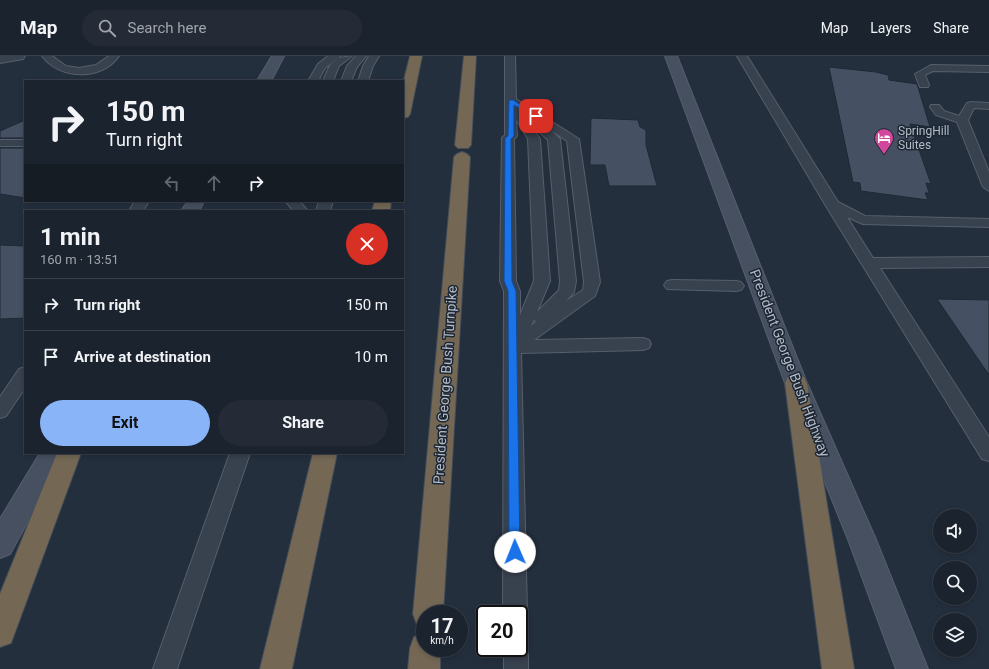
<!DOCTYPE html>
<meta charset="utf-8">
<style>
body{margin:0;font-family:Roboto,sans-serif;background:#242b36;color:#f1f3f6;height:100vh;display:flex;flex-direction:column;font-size:15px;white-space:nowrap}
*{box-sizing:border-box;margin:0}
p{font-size:13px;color:#a0a4aa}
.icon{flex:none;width:22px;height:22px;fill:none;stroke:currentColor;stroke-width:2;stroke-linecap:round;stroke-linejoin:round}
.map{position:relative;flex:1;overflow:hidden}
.details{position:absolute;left:24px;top:154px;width:380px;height:244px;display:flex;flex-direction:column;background:#1b232e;border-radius:0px;box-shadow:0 2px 6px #0003,0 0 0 1px #39404a}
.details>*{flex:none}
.hud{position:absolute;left:24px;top:24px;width:380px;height:122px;border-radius:0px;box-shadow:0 2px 6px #0003,0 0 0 1px #39404a;background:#1b232e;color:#f1f3f6;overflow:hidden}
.buttons{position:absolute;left:933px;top:453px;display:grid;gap:8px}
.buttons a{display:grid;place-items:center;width:44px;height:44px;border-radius:50%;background:#1b232e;box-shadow:0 2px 6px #0003,0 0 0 1px #39404a;font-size:20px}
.speed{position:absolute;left:416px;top:549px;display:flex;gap:8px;font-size:20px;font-weight:700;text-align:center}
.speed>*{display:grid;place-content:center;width:52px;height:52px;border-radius:50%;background:#1b232e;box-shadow:0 2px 6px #0003,0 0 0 1px #39404a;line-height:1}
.speed small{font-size:10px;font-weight:400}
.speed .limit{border:2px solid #111;border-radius:6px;background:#fff;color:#111}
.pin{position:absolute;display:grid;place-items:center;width:34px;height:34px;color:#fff;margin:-17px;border-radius:8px;box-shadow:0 2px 6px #0006}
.me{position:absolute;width:44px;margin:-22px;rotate:359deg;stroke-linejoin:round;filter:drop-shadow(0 0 3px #0008)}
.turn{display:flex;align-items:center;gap:14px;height:84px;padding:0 16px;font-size:18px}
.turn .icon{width:52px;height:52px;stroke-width:2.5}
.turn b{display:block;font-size:28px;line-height:34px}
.lanes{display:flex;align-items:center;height:38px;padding:0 16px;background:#0003;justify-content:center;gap:20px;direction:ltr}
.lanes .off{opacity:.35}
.round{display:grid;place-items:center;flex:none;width:42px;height:42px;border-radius:21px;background:#242b36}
.headline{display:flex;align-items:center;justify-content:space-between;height:68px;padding:0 16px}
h1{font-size:24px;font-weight:700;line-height:30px}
.action{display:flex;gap:8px;margin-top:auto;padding:8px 16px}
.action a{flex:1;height:46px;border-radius:24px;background:#8ab4f8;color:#111;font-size:16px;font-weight:700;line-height:46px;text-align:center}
.action a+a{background:#242b36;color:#f1f3f6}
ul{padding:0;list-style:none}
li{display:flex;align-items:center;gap:12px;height:52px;padding:0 16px;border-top:1px solid #39404a}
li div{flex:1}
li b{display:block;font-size:15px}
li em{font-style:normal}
header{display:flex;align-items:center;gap:24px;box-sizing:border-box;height:56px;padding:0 20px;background:#1b232e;border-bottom:1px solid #39404a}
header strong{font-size:19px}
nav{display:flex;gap:22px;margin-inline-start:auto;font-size:14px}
.search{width:280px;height:36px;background:#242b36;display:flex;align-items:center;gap:10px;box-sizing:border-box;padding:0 14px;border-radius:22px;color:#a0a4aa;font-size:15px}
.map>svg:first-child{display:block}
</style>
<header>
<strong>Map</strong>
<div class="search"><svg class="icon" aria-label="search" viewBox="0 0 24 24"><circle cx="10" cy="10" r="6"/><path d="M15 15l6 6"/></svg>Search here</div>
<nav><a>Map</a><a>Layers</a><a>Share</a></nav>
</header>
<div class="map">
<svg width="989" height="613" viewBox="0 0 989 613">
<rect width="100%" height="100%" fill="#242f3e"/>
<path fill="#455162" stroke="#1f2835" d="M 829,11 L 876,16 L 888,19 L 889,24 L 917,28 L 930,71 L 910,68 L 931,128 L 926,127 L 929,137 L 925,137 L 928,144 L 861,135 L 860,127 L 853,126 Z
M 591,62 L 638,64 L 640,71 L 646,74 L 646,89 L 657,130 L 609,130 L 605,109 L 590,109 Z
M 25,64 L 25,82 L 0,82 L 0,75 Z
M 0,92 L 25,92 L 25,142 L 0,138 Z
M 0,189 L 25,190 L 25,262 L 0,263 Z
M 937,243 L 989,244 L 989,319 Z"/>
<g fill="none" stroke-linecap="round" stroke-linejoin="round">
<defs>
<path id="lane" d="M 42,0 L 52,0 L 66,10 L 79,12 L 96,9 L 109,0 L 119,0 C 102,25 60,24 42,0 Z
M 328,0 L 340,0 L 339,2 L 352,0 L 339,10 L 333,25 L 323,25 L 330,9 L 338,2 L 325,12 L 318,25 L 308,25 L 318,8 Z
M 356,0 L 366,0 L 357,11 L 351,25 L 341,25 L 347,10 Z
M 369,0 L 379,0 L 373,10 L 368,25 L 358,25 L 363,10 Z
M 505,0 L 515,0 L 516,43 L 579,83 L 600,226 L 595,240 L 534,284 L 643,282 L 649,284 L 651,288 L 649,292 L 643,294 L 521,297 L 527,558 L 523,566 L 519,568 L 519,558 L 503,558 L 504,235 L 500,225 L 502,82 L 505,79 ZM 524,58 L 539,67 L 533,70 L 548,84 L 560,225 L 559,234 L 537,256 L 550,225 L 540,83 ZM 516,63 L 528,83 L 534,225 L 520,259 L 520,235 L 516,225 L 514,83 L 517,80 ZM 551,74 L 567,85 L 584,226 L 583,234 L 566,245 L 574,236 L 576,225 L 560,83 ZM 534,263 L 536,266 L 531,270 Z
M 737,0 L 747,0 L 838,146 L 865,160 L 989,163 L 989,171 L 863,168 L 847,161 L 873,202 L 989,201 L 989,211 L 880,212 L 989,381 L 989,405 L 982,403 L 826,150 Z
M 931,9 L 989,10 L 989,16 L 933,15 L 925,19 L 929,29 L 928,31 L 920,31 L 915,18 Z
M 971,46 L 989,47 L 989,53 L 974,52 L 968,64 L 989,116 L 989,135 L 983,131 L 957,66 L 936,59 L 930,51 L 931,49 L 939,49 L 944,55 L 959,60 L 967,47 Z
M 0,84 L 25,84 L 25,90 L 0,90 Z
M 135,145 L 149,145 L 143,155 L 129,155 Z
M 285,145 L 299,145 L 308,155 L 294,155 Z
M 319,145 L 333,145 L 330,155 L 316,155 Z
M 672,224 L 736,225 L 741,226 L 744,230 L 741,234 L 736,235 L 667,233 L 664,229 L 667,225 Z
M 25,311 L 25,332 L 6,360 L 0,362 L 0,341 L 19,313 Z
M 230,397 L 250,397 L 177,613 L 153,613 Z
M 519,581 L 524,584 L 528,592 L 528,613 L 504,613 L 504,592 L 519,592 Z"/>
<path id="street" d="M 0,0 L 25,0 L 23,3 L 0,7 Z"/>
<path id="secondary" d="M 272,0 L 284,0 L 271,25 L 257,25 Z
M 665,0 L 677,0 L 807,327 L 877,486 L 928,613 L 896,613 L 849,486 L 785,327 Z
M 188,145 L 204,145 L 199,155 L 181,155 Z
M 40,397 L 65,397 L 10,498 L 0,502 L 0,463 Z"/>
<path id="highway" d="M 410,0 L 422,0 L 410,58 L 408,61 L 403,62 L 403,28 Z
M 464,0 L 476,0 L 471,89 L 468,92 L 458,92 L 455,89 Z
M 462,96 L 467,98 L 470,101 L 443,558 L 425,558 L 425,572 L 417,569 L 413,558 L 454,101 L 457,98 Z
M 375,145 L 391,145 L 390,155 L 372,155 Z
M 796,318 L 804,321 L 807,327 L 854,613 L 822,613 L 785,327 L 788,321 Z
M 57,397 L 81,397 L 11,587 L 0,591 L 0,538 Z
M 313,397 L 337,397 L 292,613 L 260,613 Z
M 425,577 L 425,592 L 440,592 L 440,613 L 408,613 L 410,592 L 414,581 Z"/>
</defs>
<use href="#lane" stroke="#565f6c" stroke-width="2"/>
<use href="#street" stroke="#565f6c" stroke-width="2"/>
<use href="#secondary" stroke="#565f6c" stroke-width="2"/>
<use href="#highway" stroke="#434c59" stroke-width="2"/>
<use href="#lane" fill="#38414e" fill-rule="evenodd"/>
<use href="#street" fill="#38414e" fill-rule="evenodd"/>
<use href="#secondary" fill="#465061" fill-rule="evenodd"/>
<use href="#highway" fill="#746855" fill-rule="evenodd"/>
</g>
<path fill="#1a73e8" stroke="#114b97" d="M 509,44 L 513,44 L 539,60 L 534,61 L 514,49 L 514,80 L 511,83 L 512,225 L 516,235 L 520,496 L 519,500 L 515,502 L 511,500 L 509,496 L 508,235 L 504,225 L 505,82 L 508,80 Z"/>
<defs>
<symbol id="hotel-pin" viewBox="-11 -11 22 30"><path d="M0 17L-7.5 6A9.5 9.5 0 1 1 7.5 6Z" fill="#d1479c" stroke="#1d2633"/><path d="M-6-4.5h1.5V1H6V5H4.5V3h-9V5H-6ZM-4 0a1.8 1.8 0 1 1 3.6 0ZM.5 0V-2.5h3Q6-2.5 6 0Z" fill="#fff"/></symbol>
</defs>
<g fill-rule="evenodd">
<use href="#hotel-pin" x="873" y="71" width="22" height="30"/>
</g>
<g text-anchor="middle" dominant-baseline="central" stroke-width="3" stroke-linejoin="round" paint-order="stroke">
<g font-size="12" fill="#b4bcc9" stroke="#1d2633" text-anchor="start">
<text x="898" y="75">SpringHill<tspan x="898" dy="14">Suites</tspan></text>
</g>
<g font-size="14" fill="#b4bcc9" stroke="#1d2633">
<text transform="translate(790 307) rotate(69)">President George Bush Highway</text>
<text transform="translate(445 329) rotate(-86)">President George Bush Turnpike</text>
</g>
</g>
</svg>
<div class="buttons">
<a><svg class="icon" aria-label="sound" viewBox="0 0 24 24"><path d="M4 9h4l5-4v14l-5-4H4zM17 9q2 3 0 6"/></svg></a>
<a><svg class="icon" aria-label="search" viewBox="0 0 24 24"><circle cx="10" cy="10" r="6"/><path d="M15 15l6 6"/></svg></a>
<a><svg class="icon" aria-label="layers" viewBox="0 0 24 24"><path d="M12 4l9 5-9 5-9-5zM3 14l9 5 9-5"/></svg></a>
</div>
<div class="speed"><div>17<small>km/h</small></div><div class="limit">20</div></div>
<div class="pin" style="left:536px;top:60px;background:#d93025"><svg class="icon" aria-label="arrive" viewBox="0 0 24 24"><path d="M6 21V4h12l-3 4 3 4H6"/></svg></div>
<svg class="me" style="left:515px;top:496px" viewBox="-20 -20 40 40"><circle r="19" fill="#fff"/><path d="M0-13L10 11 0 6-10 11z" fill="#1a73e8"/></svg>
<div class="hud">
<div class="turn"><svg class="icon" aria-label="right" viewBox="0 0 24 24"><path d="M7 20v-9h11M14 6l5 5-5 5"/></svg><div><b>150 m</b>Turn right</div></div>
<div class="lanes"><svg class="icon off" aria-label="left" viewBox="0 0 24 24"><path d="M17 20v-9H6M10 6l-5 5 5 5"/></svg><svg class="icon off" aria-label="ahead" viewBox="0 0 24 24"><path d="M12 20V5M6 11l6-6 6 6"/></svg><svg class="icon" aria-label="right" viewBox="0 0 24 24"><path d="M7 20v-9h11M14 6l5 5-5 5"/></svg></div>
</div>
<section class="details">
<div class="headline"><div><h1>1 min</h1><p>160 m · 13:51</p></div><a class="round" style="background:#d93025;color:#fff"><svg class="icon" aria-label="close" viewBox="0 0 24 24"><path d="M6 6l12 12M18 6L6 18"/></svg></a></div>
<ul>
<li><svg class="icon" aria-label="right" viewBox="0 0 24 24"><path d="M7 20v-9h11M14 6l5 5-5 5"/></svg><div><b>Turn right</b></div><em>150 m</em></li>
<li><svg class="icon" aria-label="arrive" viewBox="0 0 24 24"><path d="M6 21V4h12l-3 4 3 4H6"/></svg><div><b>Arrive at destination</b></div><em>10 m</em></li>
</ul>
<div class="action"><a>Exit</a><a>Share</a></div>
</section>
</div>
